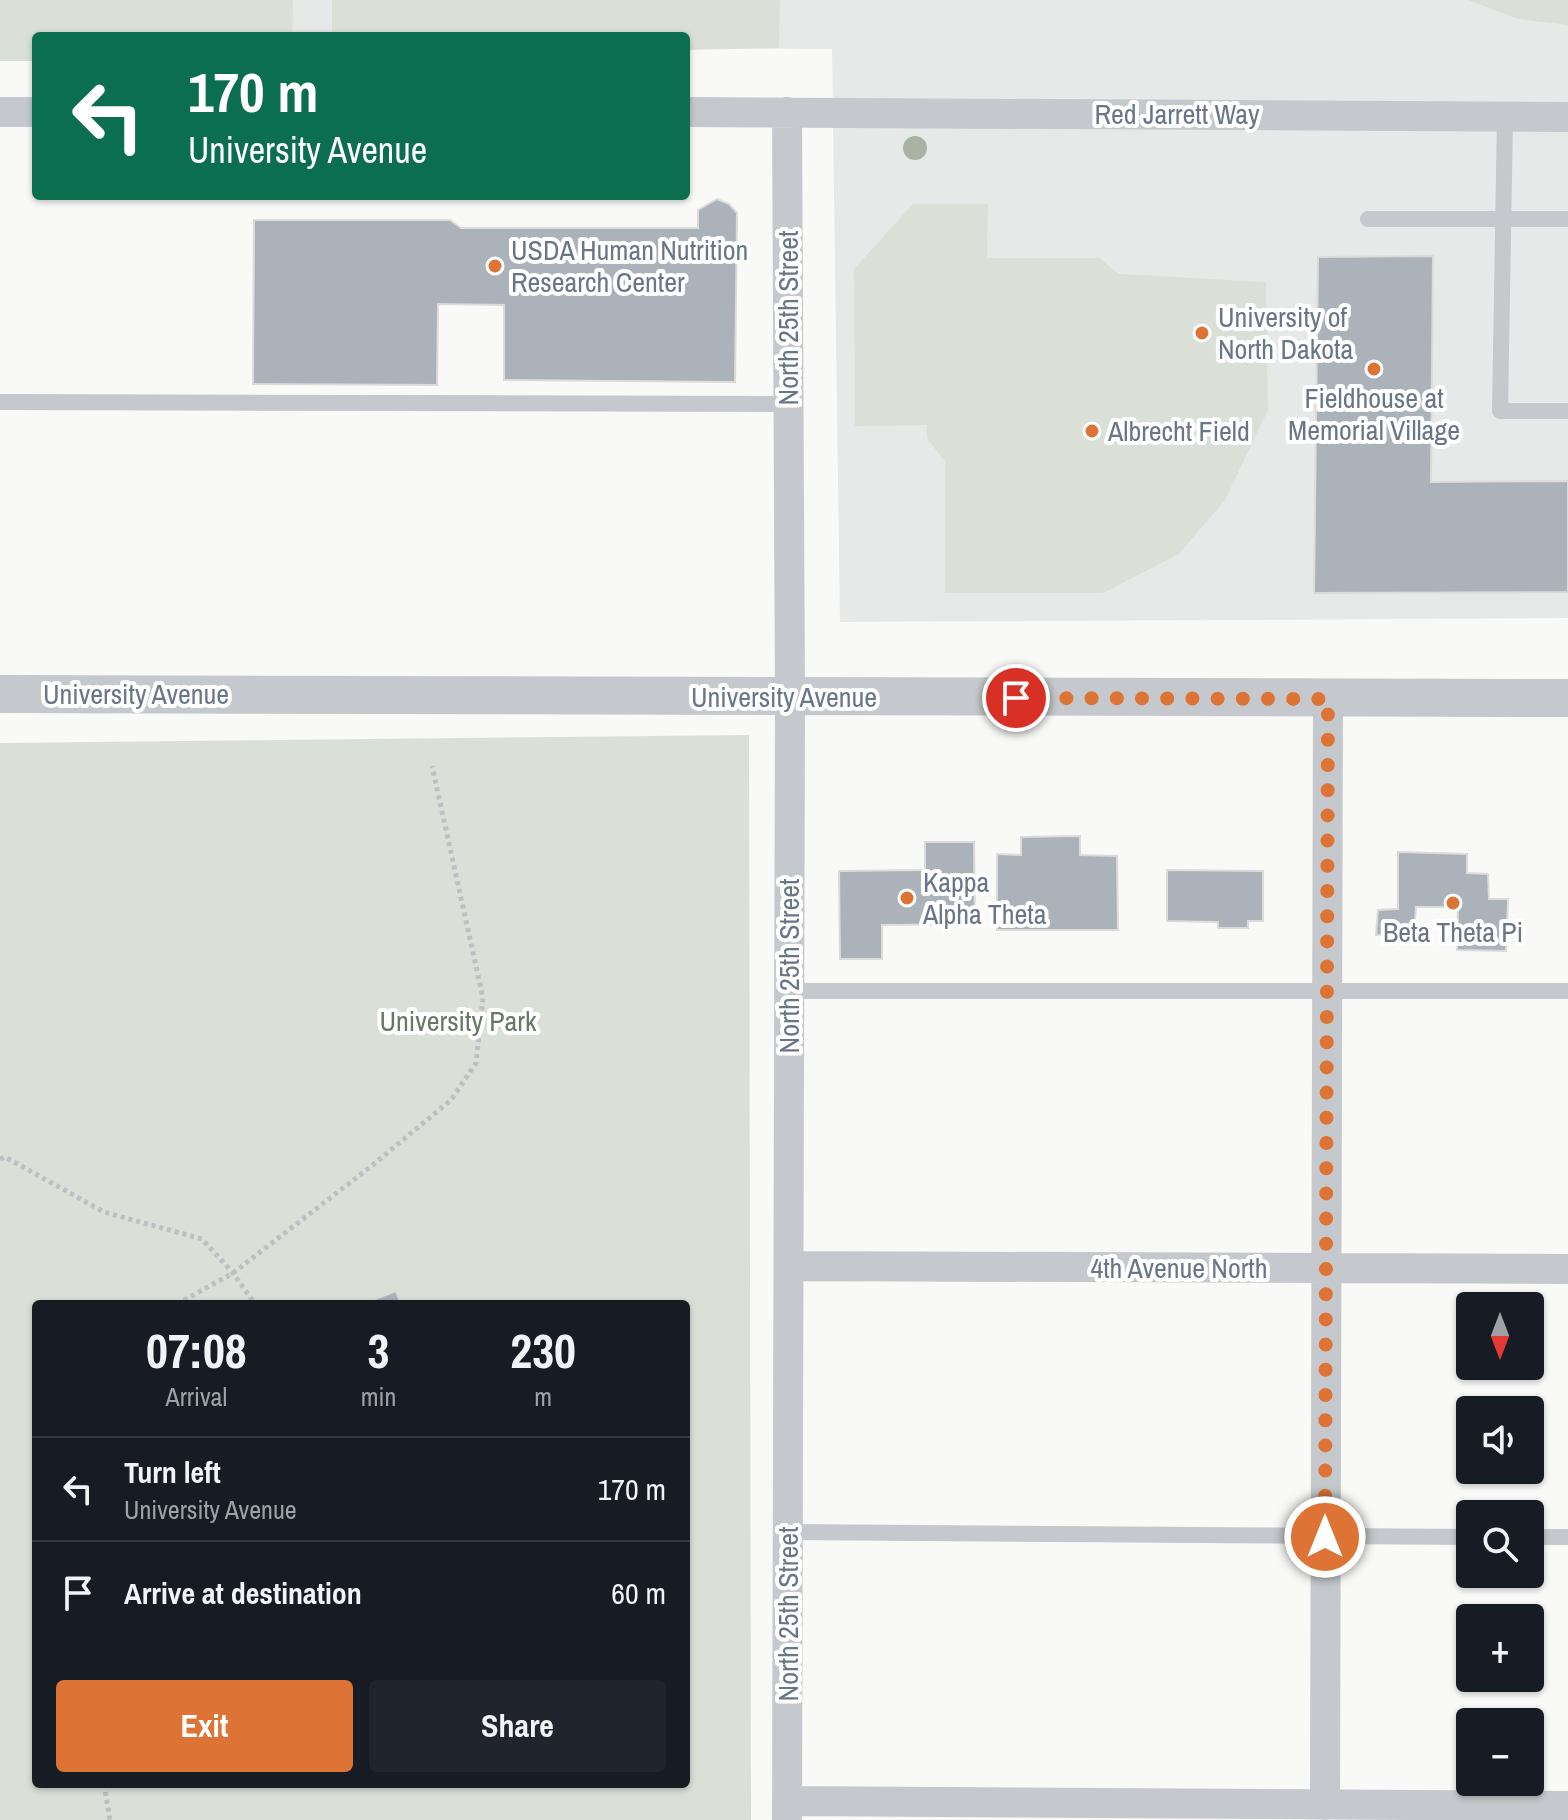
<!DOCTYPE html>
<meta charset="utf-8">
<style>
body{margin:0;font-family:"Archivo Narrow",sans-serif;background:#20242c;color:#f1f3f6;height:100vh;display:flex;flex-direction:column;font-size:30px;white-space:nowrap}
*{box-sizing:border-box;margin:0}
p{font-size:26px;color:#9ea1a6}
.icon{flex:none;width:44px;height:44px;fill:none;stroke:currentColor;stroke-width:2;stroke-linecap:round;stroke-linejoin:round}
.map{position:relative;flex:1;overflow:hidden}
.panel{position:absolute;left:32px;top:1300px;width:658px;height:488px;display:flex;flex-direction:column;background:#171b24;border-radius:8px;box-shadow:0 2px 6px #0004}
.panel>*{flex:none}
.hud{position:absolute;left:32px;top:32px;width:658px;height:168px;border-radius:8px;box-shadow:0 2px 6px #0004;background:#0b6e4f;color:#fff;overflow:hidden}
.needle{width:52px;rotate:180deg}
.tools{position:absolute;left:1456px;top:1292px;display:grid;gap:16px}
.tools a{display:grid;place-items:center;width:88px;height:88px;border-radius:8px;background:#171b24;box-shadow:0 2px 6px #0004;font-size:40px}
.pin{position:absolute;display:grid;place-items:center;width:68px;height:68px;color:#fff;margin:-34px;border:4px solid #fff;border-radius:50%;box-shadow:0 2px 8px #0007}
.me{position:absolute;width:88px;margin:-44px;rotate:0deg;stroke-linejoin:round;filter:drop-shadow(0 0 6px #0008)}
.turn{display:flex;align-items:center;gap:28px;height:168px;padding:0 24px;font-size:36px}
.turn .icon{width:104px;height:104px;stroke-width:2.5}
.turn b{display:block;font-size:56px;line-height:68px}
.eta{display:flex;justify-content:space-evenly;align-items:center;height:136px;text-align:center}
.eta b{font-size:48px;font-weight:700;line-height:56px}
.button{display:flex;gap:16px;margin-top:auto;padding:16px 24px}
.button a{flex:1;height:92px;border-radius:8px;background:#dd7334;color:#fff;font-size:32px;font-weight:700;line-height:92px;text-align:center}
.button a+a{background:#20242c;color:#f1f3f6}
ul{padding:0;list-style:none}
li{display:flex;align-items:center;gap:24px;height:104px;padding:0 24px;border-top:2px solid #363941}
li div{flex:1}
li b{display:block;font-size:30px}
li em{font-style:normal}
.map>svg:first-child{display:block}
</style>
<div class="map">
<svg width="1568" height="1820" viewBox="0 0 1568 1820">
<rect width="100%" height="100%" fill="#f9f9f7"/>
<path fill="#e7e8e8" d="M 0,0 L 1568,0 L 1568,618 L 840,622 L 832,49 L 686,48 L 686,36 L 36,36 Z"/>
<path fill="#dae0d8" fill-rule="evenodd" d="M 0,0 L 293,0 L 292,36 L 36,36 L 36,61 L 0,61 Z
M 332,0 L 780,0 L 779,48 L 686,50 L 686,36 L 332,36 Z
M 1468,0 L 1568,0 L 1568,25 L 1518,19 Z
M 913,204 L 988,204 L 987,258 L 1099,258 L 1119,274 L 1266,282 L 1268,410 L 1225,500 L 1179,554 L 1103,593 L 945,593 L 945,462 L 927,438 L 927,425 L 855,426 L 854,269 Z
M 749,735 L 751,1820 L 0,1820 L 0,743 ZM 36,1304 L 686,1304 L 686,1784 L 36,1784 Z"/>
<path fill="#acb2b9" stroke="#dbdbd9" stroke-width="2" d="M 717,199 L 729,204 L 737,213 L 735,382 L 504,380 L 504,305 L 438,304 L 437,385 L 253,384 L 254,220 L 450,220 L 461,228 L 698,228 L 698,210 Z
M 1433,256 L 1431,482 L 1568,481 L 1568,592 L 1314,593 L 1318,257 Z
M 1080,836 L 1080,855 L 1117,856 L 1118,930 L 997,930 L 997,854 L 1021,855 L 1021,837 Z
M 925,842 L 974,842 L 975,924 L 882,925 L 882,959 L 840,959 L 839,871 L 925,870 Z
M 1398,852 L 1467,854 L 1467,873 L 1488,874 L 1489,899 L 1508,899 L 1506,951 L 1457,950 L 1458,907 L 1416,907 L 1414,934 L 1376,935 L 1378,910 L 1398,909 Z
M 1167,870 L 1263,871 L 1263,921 L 1248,921 L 1248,928 L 1218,928 L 1218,922 L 1167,921 Z
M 396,1291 L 401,1304 L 362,1304 Z"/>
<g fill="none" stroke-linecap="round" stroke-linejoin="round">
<path stroke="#bdbfc2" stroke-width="5" stroke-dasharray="4 4" stroke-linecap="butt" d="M 0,1159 L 5,1157 L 104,1212 L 202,1239 L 233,1273 L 255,1304
M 177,1304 L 233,1273 L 369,1168 L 451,1100 L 476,1063 L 483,998 L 432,766
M 104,1784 L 110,1820"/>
<path stroke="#c5c8cc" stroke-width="16" d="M 1505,117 L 1500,411 L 1568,411
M 1368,219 L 1568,219
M 0,402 L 788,404
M 789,991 L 1568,991
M 788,1532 L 1470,1537
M 1530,1537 L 1568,1537"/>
<path stroke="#c5c8cc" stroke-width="30" d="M 0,112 L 36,112
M 686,112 L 1568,117
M 789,1266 L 1568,1269
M 787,1801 L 1568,1806
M 1325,1805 L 1328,699
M 787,1820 L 790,697 L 787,112"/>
<path stroke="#c5c8cc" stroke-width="38" d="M 0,694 L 1568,698"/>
</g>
<circle fill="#a8b3a6" cx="915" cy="148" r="12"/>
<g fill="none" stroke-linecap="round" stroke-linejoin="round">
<path stroke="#dd7334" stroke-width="14" stroke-dasharray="0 25.2" d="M 1016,698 L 1328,699 L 1325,1537"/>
</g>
<g fill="#dd7334" stroke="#fff" stroke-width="3">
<circle cx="495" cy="266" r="8"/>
<circle cx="1202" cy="333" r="8"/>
<circle cx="1374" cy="369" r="8"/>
<circle cx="1092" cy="431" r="8"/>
<circle cx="907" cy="898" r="8"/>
<circle cx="1453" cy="903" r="8"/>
</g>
<g text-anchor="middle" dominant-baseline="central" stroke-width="8" stroke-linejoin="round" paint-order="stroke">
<g font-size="28" fill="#6a7687" stroke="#fff">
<text x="1177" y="114">Red Jarrett Way</text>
<text transform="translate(788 318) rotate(-90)">North 25th Street</text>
<text x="136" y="694">University Avenue</text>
<text x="784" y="697">University Avenue</text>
<text transform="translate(789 966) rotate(-90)">North 25th Street</text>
<text x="1179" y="1268">4th Avenue North</text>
<text transform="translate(788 1614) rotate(-90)">North 25th Street</text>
</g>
<g font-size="28" fill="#6a7687" stroke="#fff" text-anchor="start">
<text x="511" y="250">USDA Human Nutrition<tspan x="511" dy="32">Research Center</tspan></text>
<text x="1218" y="317">University of<tspan x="1218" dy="32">North Dakota</tspan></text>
<text x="1374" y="398" text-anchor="middle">Fieldhouse at<tspan x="1374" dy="32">Memorial Village</tspan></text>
<text x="1108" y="431">Albrecht Field</text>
<text x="923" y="882">Kappa<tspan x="923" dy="32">Alpha Theta</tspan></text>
<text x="1453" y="932" text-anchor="middle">Beta Theta Pi</text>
</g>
<g font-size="28" fill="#667964" stroke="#fff">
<text x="458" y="1021">University Park</text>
</g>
</g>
</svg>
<div class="tools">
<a><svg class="needle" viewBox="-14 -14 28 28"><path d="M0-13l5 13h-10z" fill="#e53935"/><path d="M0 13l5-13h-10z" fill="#9ea1a6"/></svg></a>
<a><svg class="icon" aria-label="sound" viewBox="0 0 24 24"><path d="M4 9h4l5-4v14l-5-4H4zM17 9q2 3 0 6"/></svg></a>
<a><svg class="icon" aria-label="search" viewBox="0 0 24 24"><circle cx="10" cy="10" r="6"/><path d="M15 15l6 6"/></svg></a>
<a>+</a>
<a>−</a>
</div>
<div class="pin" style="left:1016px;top:698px;background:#d93025"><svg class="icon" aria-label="arrive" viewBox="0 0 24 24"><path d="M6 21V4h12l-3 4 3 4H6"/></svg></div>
<svg class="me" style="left:1325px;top:1537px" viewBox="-20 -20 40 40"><circle r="17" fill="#dd7334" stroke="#fff" stroke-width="3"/><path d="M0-11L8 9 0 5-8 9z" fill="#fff"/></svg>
<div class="hud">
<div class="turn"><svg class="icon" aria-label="left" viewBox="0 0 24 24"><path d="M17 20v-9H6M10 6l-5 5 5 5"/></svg><div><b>170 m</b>University Avenue</div></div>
</div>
<section class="panel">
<div class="eta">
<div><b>07:08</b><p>Arrival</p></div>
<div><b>3</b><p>min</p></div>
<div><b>230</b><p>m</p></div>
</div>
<ul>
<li><svg class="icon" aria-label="left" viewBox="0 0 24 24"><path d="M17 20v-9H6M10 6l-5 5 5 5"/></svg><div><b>Turn left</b><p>University Avenue</p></div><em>170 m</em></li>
<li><svg class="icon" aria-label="arrive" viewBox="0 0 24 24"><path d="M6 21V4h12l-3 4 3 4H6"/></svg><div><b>Arrive at destination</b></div><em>60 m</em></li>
</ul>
<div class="button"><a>Exit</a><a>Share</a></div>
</section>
</div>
